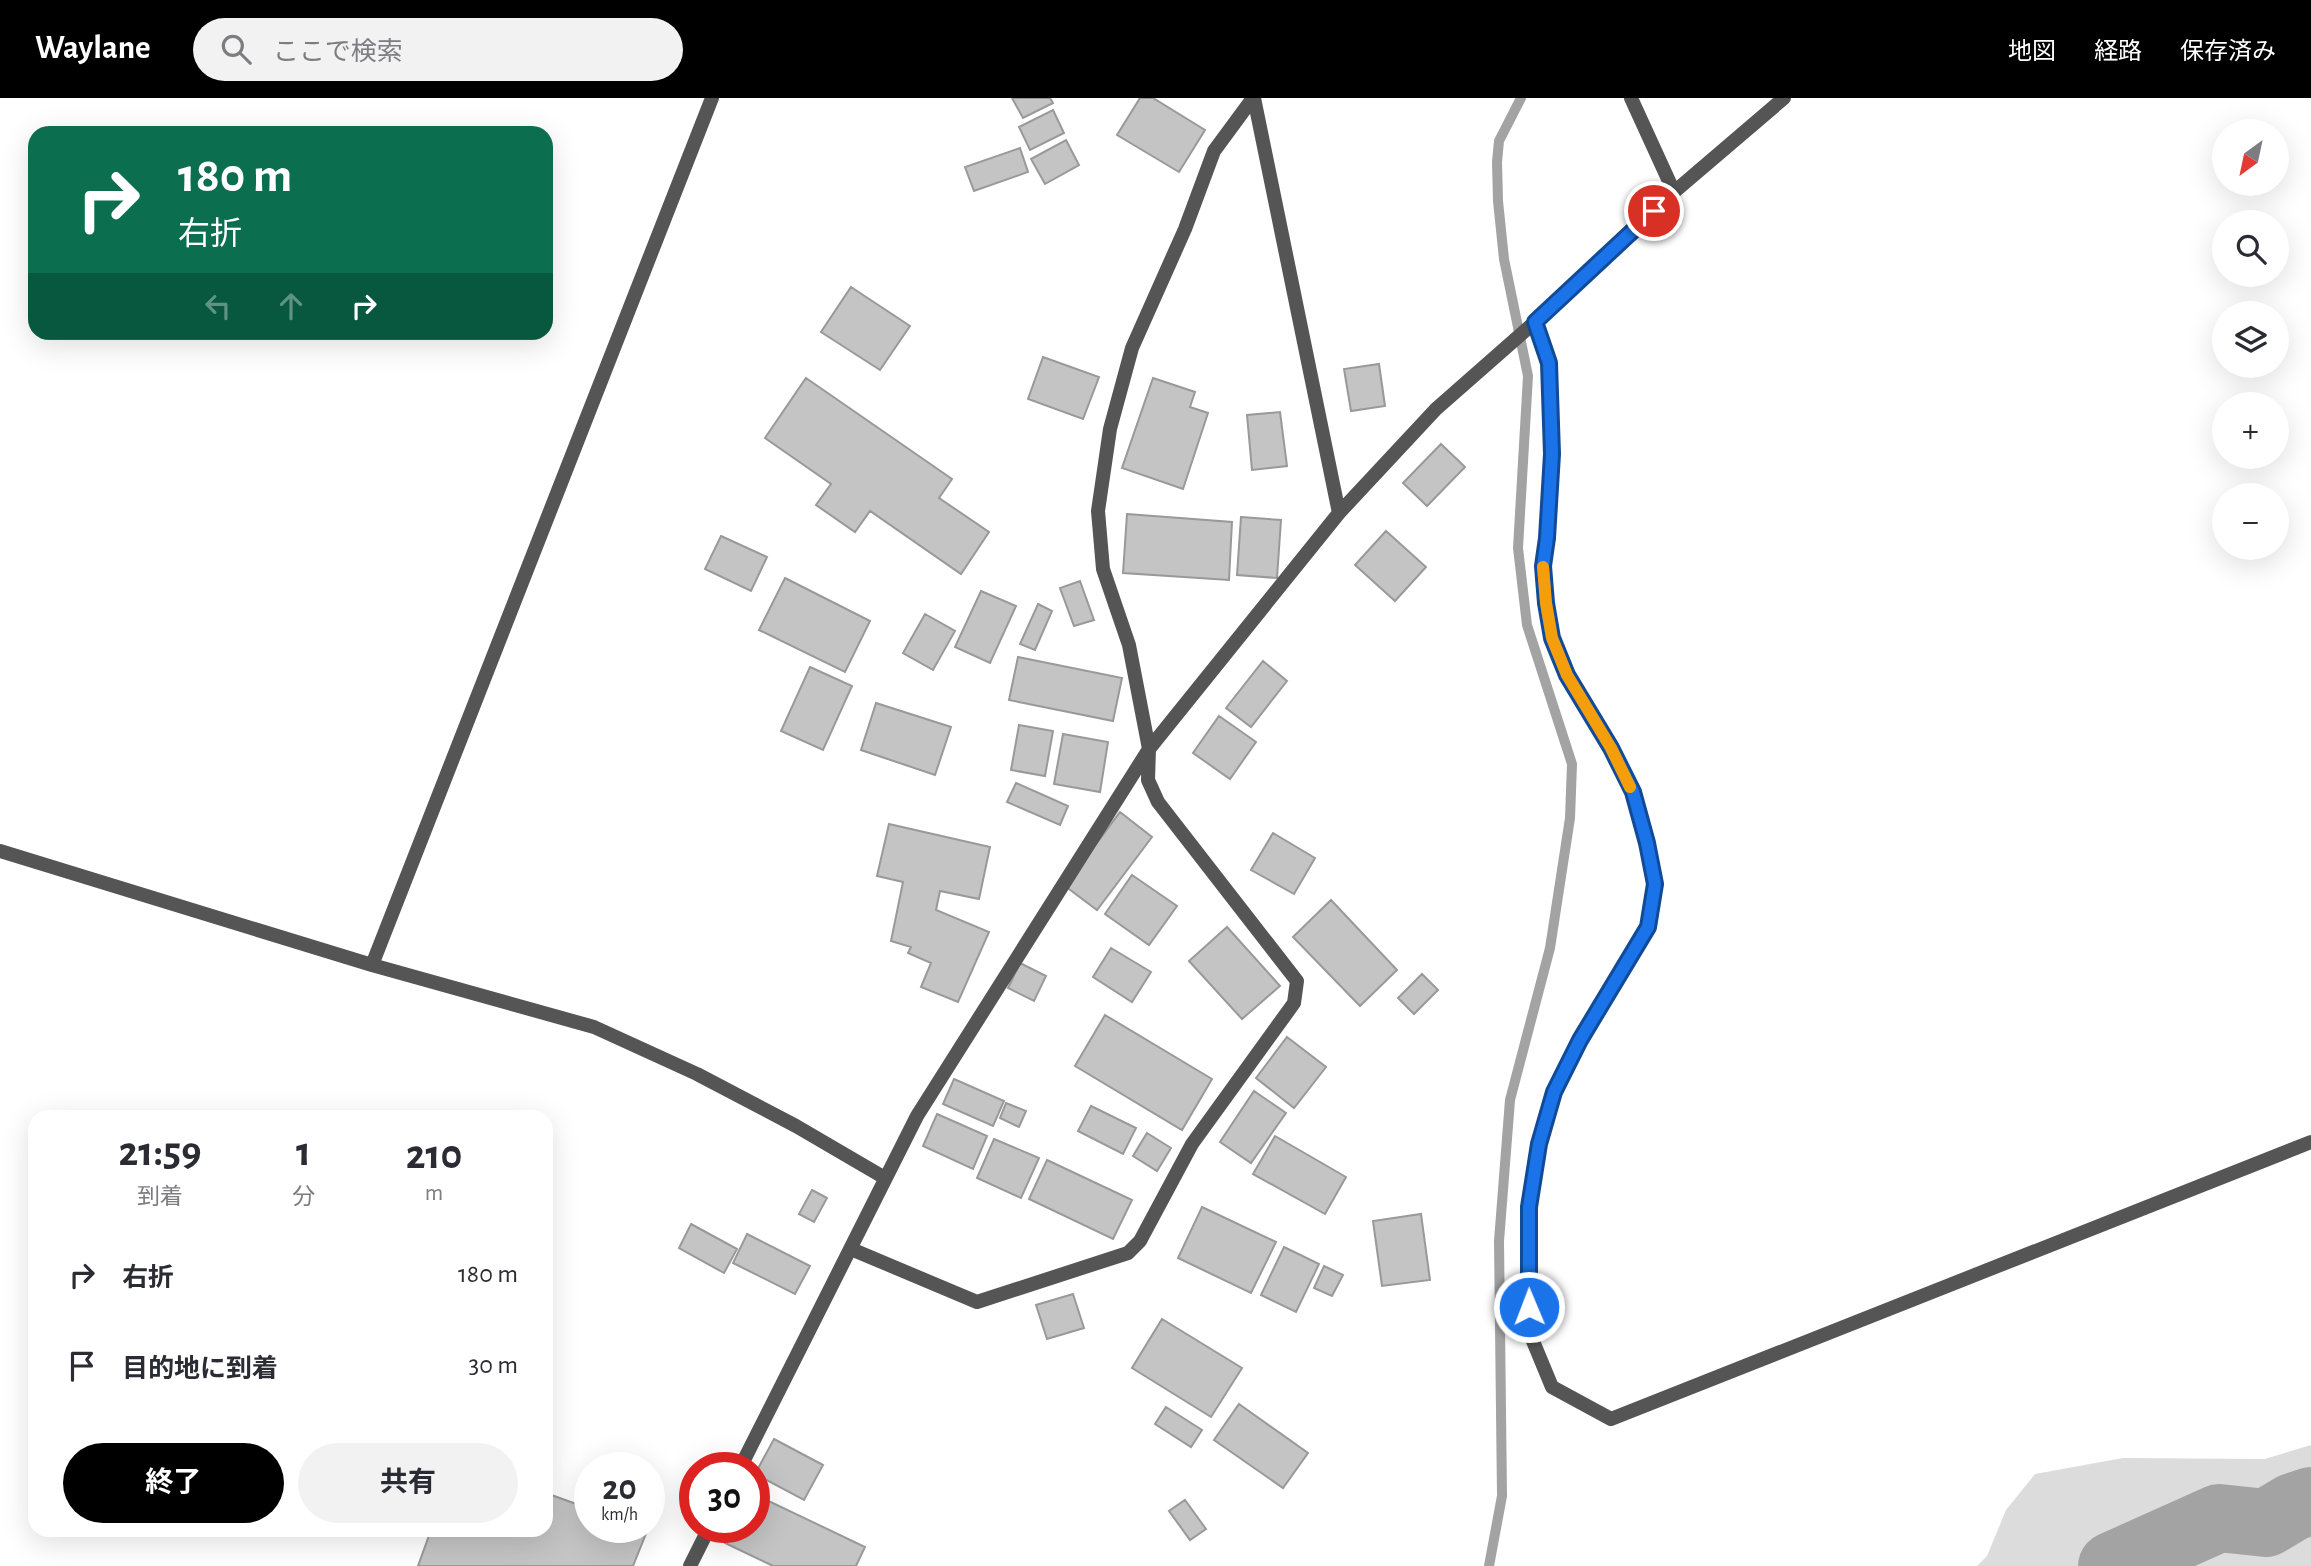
<!DOCTYPE html>
<html lang="ja">
<meta charset="utf-8">
<style>
body{margin:0;font-family:"Alegreya Sans","Noto Sans JP",sans-serif;background:#f2f2f3;color:#2b2b33;height:100vh;display:flex;flex-direction:column;font-size:26px;white-space:nowrap}
*{box-sizing:border-box;margin:0}
p{font-size:23px;color:#7c7c81}
.icon{flex:none;width:38px;height:38px;fill:none;stroke:currentColor;stroke-width:2;stroke-linecap:round;stroke-linejoin:round}
.map{position:relative;flex:1;overflow:hidden}
.drawer{position:absolute;left:28px;top:1012px;width:525px;height:427px;display:flex;flex-direction:column;background:#fff;border-radius:21px;box-shadow:0 7px 28px #0002}
.drawer>*{flex:none}
.banner{position:absolute;left:28px;top:28px;width:525px;height:214px;border-radius:21px;box-shadow:0 7px 28px #0002;background:#0b6e4f;color:#fff;overflow:hidden}
.needle{width:46px;rotate:213deg}
.buttons{position:absolute;left:2212px;top:21px;display:grid;gap:14px}
.buttons a{display:grid;place-items:center;width:77px;height:77px;border-radius:50%;background:#fff;box-shadow:0 7px 28px #0002;font-size:35px}
.speed{position:absolute;left:574px;top:1354px;display:flex;gap:14px;font-size:35px;font-weight:700;text-align:center}
.speed>*{display:grid;place-content:center;width:91px;height:91px;border-radius:50%;background:#fff;box-shadow:0 7px 28px #0002;line-height:1}
.speed small{font-size:18px;font-weight:400}
.speed .limit{border:10px solid #d22;background:#fff;color:#111}
.pin{position:absolute;display:grid;place-items:center;width:60px;height:60px;color:#fff;margin:-30px;border:4px solid #fff;border-radius:50%;box-shadow:0 2px 7px #0007}
.me{position:absolute;width:77px;margin:-38px;rotate:359deg;stroke-linejoin:round;filter:drop-shadow(0 0 5px #0008)}
.turn{display:flex;align-items:center;gap:24px;height:147px;padding:0 35px;font-size:32px}
.turn .icon{width:91px;height:91px;stroke-width:2.5}
.turn b{display:block;font-size:49px;line-height:60px}
.lanes{display:flex;align-items:center;height:66px;padding:0 35px;background:#0003;justify-content:center;gap:35px;direction:ltr}
.lanes .off{opacity:.35}
.eta{display:flex;justify-content:space-evenly;align-items:center;height:119px;text-align:center}
.eta b{font-size:42px;font-weight:700;line-height:49px}
.button{display:flex;gap:14px;margin-top:auto;padding:14px 35px}
.button a{flex:1;height:80px;border-radius:42px;background:#000;color:#fff;font-size:28px;font-weight:700;line-height:80px;text-align:center}
.button a+a{background:#f2f2f3;color:#2b2b33}
ul{padding:0;list-style:none}
li{display:flex;align-items:center;gap:21px;height:91px;padding:0 35px}
li div{flex:1}
li b{display:block;font-size:26px}
li em{font-style:normal}
header{display:flex;align-items:center;gap:42px;box-sizing:border-box;height:98px;padding:0 35px;background:#000;color:#fff}
header strong{font-size:33px}
nav{display:flex;gap:38px;margin-inline-start:auto;font-size:24px}
.search{width:490px;height:63px;background:#f2f2f3;display:flex;align-items:center;gap:18px;box-sizing:border-box;padding:0 24px;border-radius:38px;color:#7c7c81;font-size:26px}
.map>svg:first-child{display:block}
</style>
<header>
<strong>Waylane</strong>
<div class="search"><svg class="icon" aria-label="search" viewBox="0 0 24 24"><circle cx="10" cy="10" r="6"/><path d="M15 15l6 6"/></svg>ここで検索</div>
<nav><a>地図</a><a>経路</a><a>保存済み</a></nav>
</header>
<div class="map">
<svg width="2311" height="1468" viewBox="0 0 2311 1468">
<rect width="100%" height="100%" fill="#fff"/>
<path fill="#dcdcdc" d="M 2311,1347 L 2311,1468 L 1977,1468 L 1987,1458 L 2006,1412 L 2035,1376 L 2123,1360 L 2265,1361 Z"/>
<g fill="none" stroke-linecap="round" stroke-linejoin="round">
<path stroke="#a3a3a3" stroke-width="10" d="M 1489,1468 L 1502,1398 L 1499,1143 L 1510,1002 L 1550,850 L 1570,720 L 1572,666 L 1527,527 L 1518,450 L 1528,278 L 1504,161 L 1498,103 L 1497,64 L 1499,43 L 1521,0"/>
<path stroke="#a3a3a3" stroke-width="68" d="M 2112,1468 L 2219,1420 L 2266,1425 L 2293,1409 L 2311,1403"/>
</g>
<path fill="#c4c4c4" stroke="#999" stroke-width="2" d="M 1012,0 L 1050,0 L 1053,5 L 1023,20 Z
M 1140,0 L 1153,0 L 1205,32 L 1179,74 L 1117,37 Z
M 1053,12 L 1064,35 L 1030,52 L 1019,29 Z
M 1066,42 L 1079,67 L 1045,86 L 1031,61 Z
M 1020,50 L 1028,74 L 974,93 L 965,69 Z
M 851,189 L 910,228 L 880,272 L 821,234 Z
M 1043,259 L 1099,279 L 1083,321 L 1028,301 Z
M 1379,266 L 1385,308 L 1351,313 L 1344,271 Z
M 806,280 L 952,381 L 939,400 L 989,434 L 961,476 L 870,413 L 855,434 L 816,407 L 831,386 L 765,340 Z
M 1153,280 L 1195,294 L 1190,309 L 1208,315 L 1183,391 L 1122,370 Z
M 1280,314 L 1287,368 L 1252,372 L 1247,317 Z
M 1441,346 L 1465,369 L 1427,408 L 1403,385 Z
M 1127,416 L 1232,424 L 1229,482 L 1123,475 Z
M 1241,419 L 1281,422 L 1277,480 L 1237,477 Z
M 1386,433 L 1426,469 L 1395,503 L 1355,467 Z
M 721,438 L 767,459 L 751,493 L 705,471 Z
M 785,480 L 870,523 L 845,574 L 759,532 Z
M 1080,483 L 1094,522 L 1074,528 L 1060,490 Z
M 981,493 L 1016,508 L 990,565 L 955,549 Z
M 1038,506 L 1052,513 L 1035,552 L 1020,546 Z
M 925,516 L 955,533 L 933,572 L 903,555 Z
M 1018,559 L 1122,580 L 1113,623 L 1009,602 Z
M 1263,563 L 1287,583 L 1251,629 L 1226,610 Z
M 810,569 L 852,588 L 823,652 L 781,633 Z
M 876,605 L 951,629 L 935,677 L 861,652 Z
M 1219,618 L 1256,644 L 1230,681 L 1193,655 Z
M 1019,627 L 1053,633 L 1045,678 L 1011,672 Z
M 1063,636 L 1108,644 L 1100,694 L 1054,686 Z
M 1016,685 L 1068,708 L 1060,727 L 1007,704 Z
M 1120,714 L 1152,739 L 1097,812 L 1065,788 Z
M 889,726 L 990,749 L 979,801 L 940,793 L 936,812 L 989,834 L 958,904 L 921,889 L 931,865 L 908,855 L 911,849 L 891,843 L 903,784 L 877,778 Z
M 1273,735 L 1315,760 L 1294,796 L 1251,772 Z
M 1132,777 L 1177,808 L 1149,847 L 1105,816 Z
M 1331,802 L 1397,872 L 1360,908 L 1293,839 Z
M 1227,829 L 1280,888 L 1242,921 L 1189,863 Z
M 1111,850 L 1151,874 L 1132,904 L 1093,879 Z
M 1020,865 L 1046,878 L 1034,903 L 1008,890 Z
M 1422,876 L 1438,892 L 1414,916 L 1398,900 Z
M 1105,917 L 1212,981 L 1182,1032 L 1075,968 Z
M 1287,939 L 1326,969 L 1294,1010 L 1256,980 Z
M 954,981 L 1004,1003 L 993,1028 L 943,1006 Z
M 1254,993 L 1286,1015 L 1251,1065 L 1220,1044 Z
M 1006,1005 L 1026,1013 L 1019,1029 L 1000,1020 Z
M 1091,1008 L 1136,1030 L 1123,1056 L 1078,1033 Z
M 937,1016 L 987,1038 L 973,1071 L 923,1048 Z
M 1147,1035 L 1171,1050 L 1157,1073 L 1133,1058 Z
M 1275,1038 L 1346,1079 L 1325,1116 L 1253,1076 Z
M 994,1041 L 1039,1060 L 1021,1100 L 977,1080 Z
M 1047,1062 L 1132,1102 L 1113,1141 L 1029,1101 Z
M 812,1092 L 827,1100 L 814,1124 L 799,1116 Z
M 1202,1109 L 1276,1144 L 1251,1195 L 1178,1160 Z
M 1421,1116 L 1430,1182 L 1382,1188 L 1373,1123 Z
M 691,1126 L 737,1151 L 724,1175 L 679,1150 Z
M 747,1136 L 810,1168 L 795,1196 L 733,1165 Z
M 1284,1149 L 1319,1166 L 1296,1214 L 1261,1197 Z
M 1324,1168 L 1343,1177 L 1332,1198 L 1314,1190 Z
M 1073,1196 L 1084,1230 L 1047,1241 L 1036,1207 Z
M 1162,1221 L 1242,1270 L 1211,1319 L 1132,1270 Z
M 1239,1306 L 1308,1355 L 1283,1390 L 1214,1342 Z
M 1166,1309 L 1202,1332 L 1191,1349 L 1155,1326 Z
M 774,1341 L 823,1367 L 804,1402 L 755,1376 Z
M 546,1395 L 590,1411 L 590,1430 L 639,1430 L 647,1433 L 633,1468 L 418,1468 L 431,1432 L 546,1432 Z
M 754,1396 L 865,1449 L 856,1468 L 773,1468 L 725,1445 L 732,1430 L 754,1430 Z
M 1185,1402 L 1206,1431 L 1190,1442 L 1169,1413 Z"/>
<g fill="none" stroke-linecap="round" stroke-linejoin="round">
<path stroke="#555" stroke-width="14" d="M 1254,0 L 1339,415
M 1631,0 L 1674,94
M 0,753 L 372,867 L 594,929 L 697,976 L 796,1028 L 885,1080
M 372,867 L 712,0
M 851,1151 L 977,1204 L 1128,1155 L 1140,1143 L 1192,1046 L 1294,905 L 1297,883 L 1158,704 L 1148,682 L 1149,651 L 1129,547 L 1103,471 L 1098,413 L 1110,331 L 1132,250 L 1185,131 L 1214,53 L 1253,0
M 740,1370 L 917,1018 L 1149,651 L 1339,415 L 1436,311 L 1535,224 L 1549,265 L 1552,356 L 1547,440 L 1543,468 L 1546,505 L 1552,540 L 1567,577 L 1611,650 L 1633,694 L 1647,745 L 1655,786 L 1648,829 L 1580,942 L 1554,994 L 1539,1046 L 1529,1109 L 1530,1236 L 1552,1289 L 1611,1321 L 2311,1044
M 690,1468 L 709,1430"/>
<path stroke="#555" stroke-width="14" d="M 1535,224 L 1674,94 L 1784,0"/>
</g>
<g fill="none" stroke-linecap="round" stroke-linejoin="round">
<defs>
<path id="route" d="M 1529,1209 L 1529,1109 L 1539,1046 L 1554,994 L 1580,942 L 1648,829 L 1655,786 L 1647,745 L 1633,694 L 1611,650 L 1567,577 L 1552,540 L 1546,505 L 1543,468 L 1547,440 L 1552,356 L 1549,265 L 1535,224 L 1654,113"/>
</defs>
<use href="#route" stroke="#114b97" stroke-width="18"/>
<use href="#route" stroke="#1a73e8" stroke-width="12"/>
<path stroke="#f59e0b" stroke-width="12" d="M 1543,469 L 1546,505 L 1552,540 L 1567,577 L 1611,650 L 1630,689"/>
</g>
</svg>
<div class="buttons">
<a><svg class="needle" viewBox="-14 -14 28 28"><path d="M0-13l5 13h-10z" fill="#e53935"/><path d="M0 13l5-13h-10z" fill="#7c7c81"/></svg></a>
<a><svg class="icon" aria-label="search" viewBox="0 0 24 24"><circle cx="10" cy="10" r="6"/><path d="M15 15l6 6"/></svg></a>
<a><svg class="icon" aria-label="layers" viewBox="0 0 24 24"><path d="M12 4l9 5-9 5-9-5zM3 14l9 5 9-5"/></svg></a>
<a>+</a>
<a>−</a>
</div>
<div class="speed"><div>20<small>km/h</small></div><div class="limit">30</div></div>
<div class="pin" style="left:1654px;top:113px;background:#d93025"><svg class="icon" aria-label="arrive" viewBox="0 0 24 24"><path d="M6 21V4h12l-3 4 3 4H6"/></svg></div>
<svg class="me" style="left:1529px;top:1209px" viewBox="-20 -20 40 40"><circle r="17" fill="#1a73e8" stroke="#fff" stroke-width="3"/><path d="M0-11L8 9 0 5-8 9z" fill="#fff"/></svg>
<div class="banner">
<div class="turn"><svg class="icon" aria-label="right" viewBox="0 0 24 24"><path d="M7 20v-9h11M14 6l5 5-5 5"/></svg><div><b>180 m</b>右折</div></div>
<div class="lanes"><svg class="icon off" aria-label="left" viewBox="0 0 24 24"><path d="M17 20v-9H6M10 6l-5 5 5 5"/></svg><svg class="icon off" aria-label="ahead" viewBox="0 0 24 24"><path d="M12 20V5M6 11l6-6 6 6"/></svg><svg class="icon" aria-label="right" viewBox="0 0 24 24"><path d="M7 20v-9h11M14 6l5 5-5 5"/></svg></div>
</div>
<section class="drawer">
<div class="eta">
<div><b>21:59</b><p>到着</p></div>
<div><b>1</b><p>分</p></div>
<div><b>210</b><p>m</p></div>
</div>
<ul>
<li><svg class="icon" aria-label="right" viewBox="0 0 24 24"><path d="M7 20v-9h11M14 6l5 5-5 5"/></svg><div><b>右折</b></div><em>180 m</em></li>
<li><svg class="icon" aria-label="arrive" viewBox="0 0 24 24"><path d="M6 21V4h12l-3 4 3 4H6"/></svg><div><b>目的地に到着</b></div><em>30 m</em></li>
</ul>
<div class="button"><a>終了</a><a>共有</a></div>
</section>
</div>
